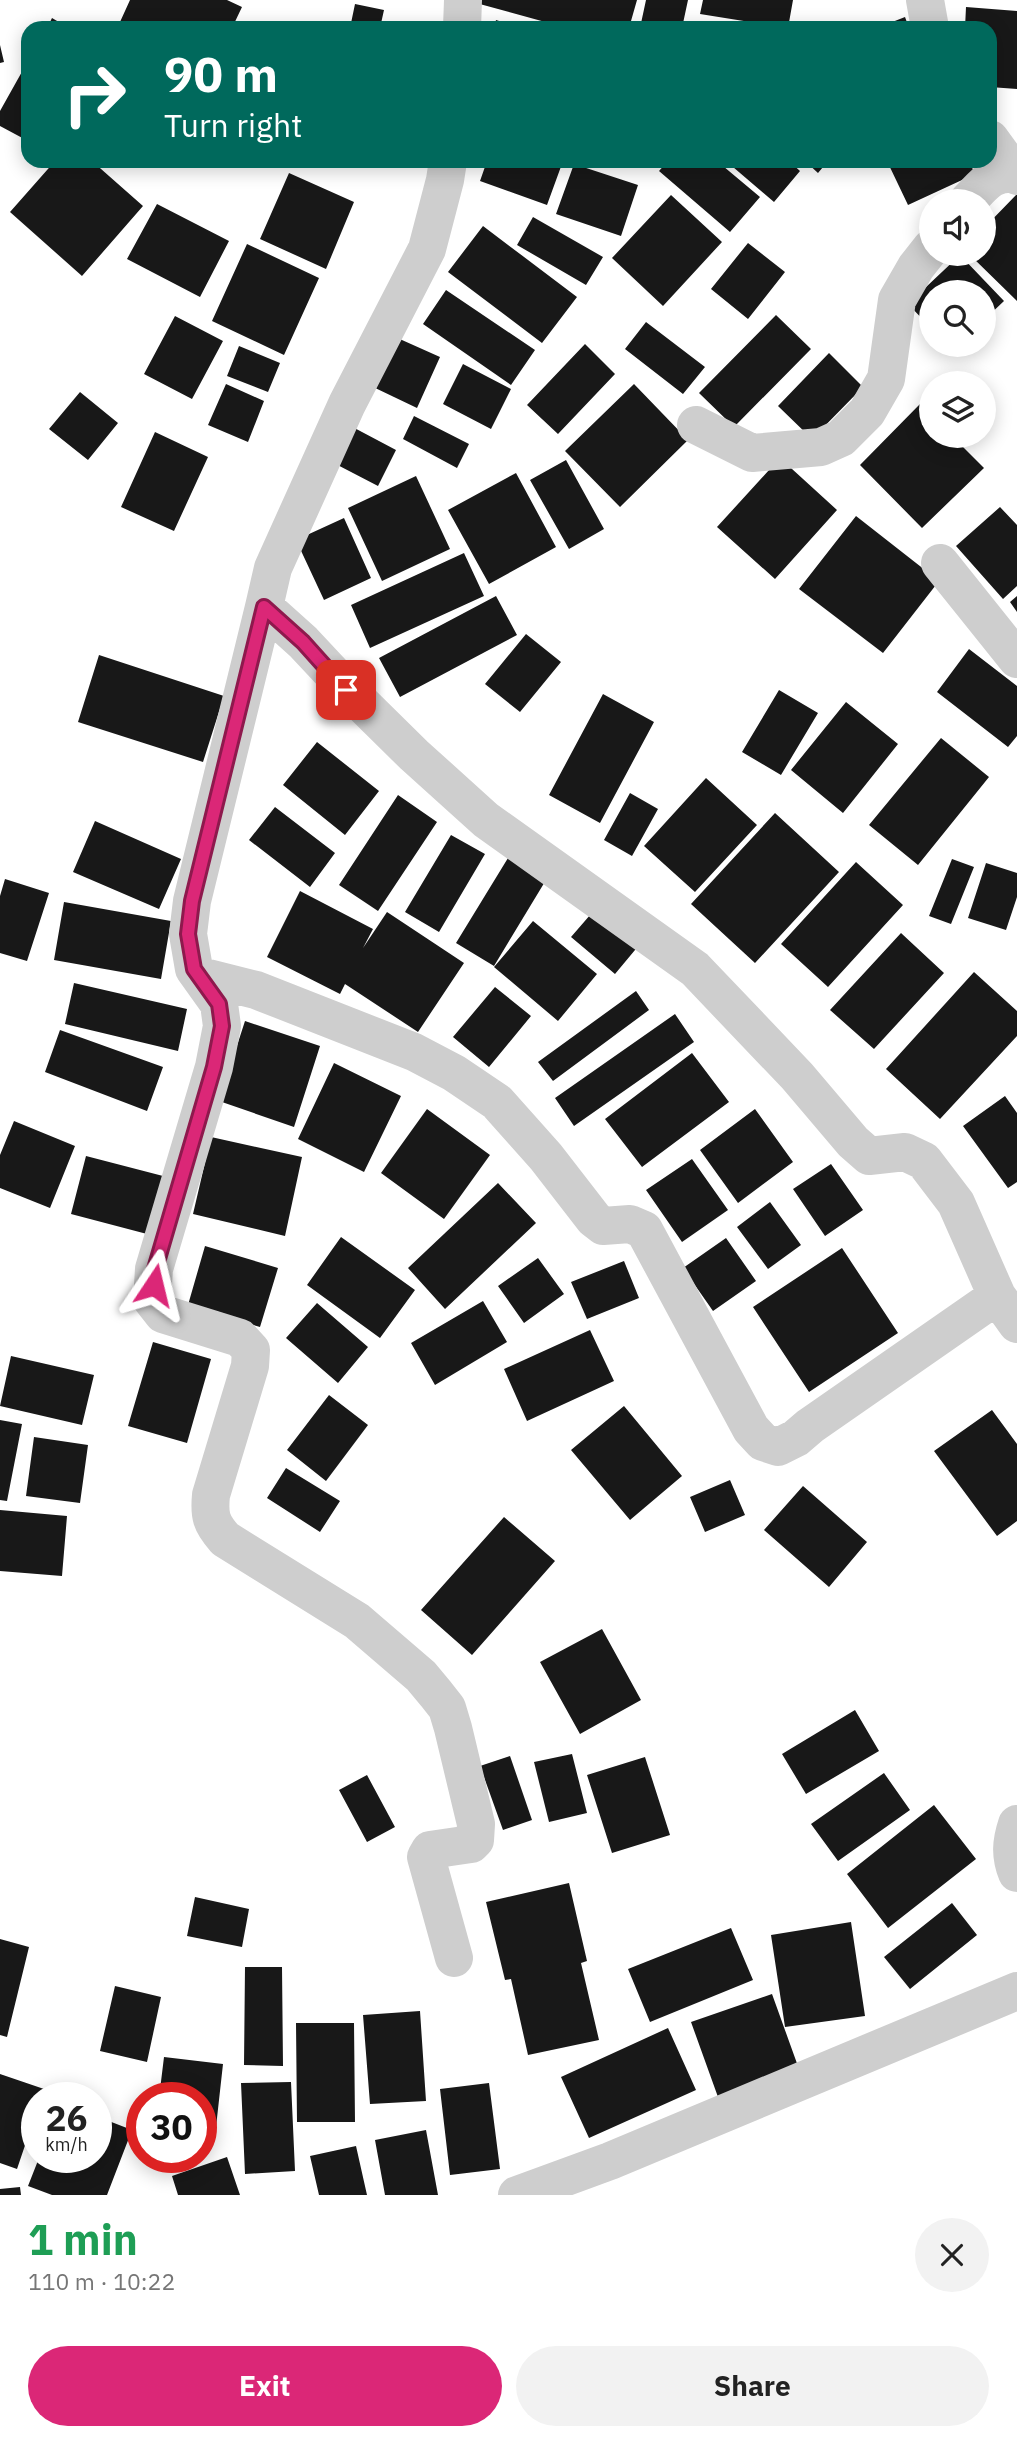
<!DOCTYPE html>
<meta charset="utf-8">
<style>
body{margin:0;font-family:"IBM Plex Sans",sans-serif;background:#f2f2f2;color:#222;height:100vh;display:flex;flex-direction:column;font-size:26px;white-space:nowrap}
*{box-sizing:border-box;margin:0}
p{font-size:23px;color:#767676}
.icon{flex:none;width:38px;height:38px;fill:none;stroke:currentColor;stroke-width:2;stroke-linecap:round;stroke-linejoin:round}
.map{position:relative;height:2195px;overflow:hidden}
.sheet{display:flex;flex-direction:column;background:#fff;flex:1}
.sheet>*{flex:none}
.hud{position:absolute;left:21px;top:21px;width:976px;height:147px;border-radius:21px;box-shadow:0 4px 18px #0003;background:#00695c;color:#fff;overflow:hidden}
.buttons{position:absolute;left:919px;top:189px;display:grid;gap:14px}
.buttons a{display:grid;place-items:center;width:77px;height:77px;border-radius:50%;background:#fff;box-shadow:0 4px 18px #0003;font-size:35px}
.speed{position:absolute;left:21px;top:2082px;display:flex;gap:14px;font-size:35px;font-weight:700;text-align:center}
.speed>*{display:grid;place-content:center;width:91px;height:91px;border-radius:50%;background:#fff;box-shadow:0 4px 18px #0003;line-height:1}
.speed small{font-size:18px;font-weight:400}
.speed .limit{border:10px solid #d22;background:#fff;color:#111}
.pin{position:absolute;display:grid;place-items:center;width:60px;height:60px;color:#fff;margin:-30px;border-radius:14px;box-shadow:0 4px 10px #0006}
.me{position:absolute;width:77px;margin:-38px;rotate:10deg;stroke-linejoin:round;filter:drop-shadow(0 0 5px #0008)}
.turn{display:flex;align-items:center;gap:24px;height:147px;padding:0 28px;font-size:32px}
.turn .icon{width:91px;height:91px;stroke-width:2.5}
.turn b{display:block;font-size:49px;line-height:60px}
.round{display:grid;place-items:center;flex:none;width:74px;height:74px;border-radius:37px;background:#f2f2f2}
.overview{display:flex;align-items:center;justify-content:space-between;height:119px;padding:0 28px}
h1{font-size:42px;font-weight:700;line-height:52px;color:#1e9e55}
.button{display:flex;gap:14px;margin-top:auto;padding:14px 28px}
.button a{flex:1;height:80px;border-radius:42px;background:#db2777;color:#fff;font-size:28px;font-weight:700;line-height:80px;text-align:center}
.button a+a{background:#f2f2f2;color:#222}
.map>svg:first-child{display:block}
</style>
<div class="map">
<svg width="1017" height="2195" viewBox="0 0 1017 2195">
<rect width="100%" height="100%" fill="#fff"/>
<path fill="#181818" d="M 130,0 L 227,0 L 242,7 L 232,28 L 133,28 L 120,22 Z
M 465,0 L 637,0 L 629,28 L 567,28 Z
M 646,0 L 688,0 L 682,28 L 640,28 Z
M 703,0 L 793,0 L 788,28 L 700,14 Z
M 355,4 L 384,10 L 380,28 L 350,28 Z
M 966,7 L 1017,11 L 1017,89 L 990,87 L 990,28 L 965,28 Z
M 905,17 L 909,28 L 877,28 Z
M 52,18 L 69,28 L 47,28 Z
M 496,20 L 518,27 L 518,28 L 494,28 Z
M 0,45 L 4,62 L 0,63 Z
M 28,61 L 28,141 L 0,126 L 0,111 Z
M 55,161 L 92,161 L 143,206 L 82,276 L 10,212 Z
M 345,161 L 372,161 L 370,168 Z
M 487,161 L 563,161 L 547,205 L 480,181 Z
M 668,161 L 717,161 L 760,197 L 730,232 L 659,171 Z
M 726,161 L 789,161 L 800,171 L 774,202 Z
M 805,161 L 828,161 L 818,173 Z
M 887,161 L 969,161 L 975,174 L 908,205 Z
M 574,164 L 638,185 L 621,236 L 556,214 Z
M 289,173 L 354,202 L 326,269 L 260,239 Z
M 1017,194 L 1017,301 L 969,254 L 984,254 L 984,228 Z
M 671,195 L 722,242 L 663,306 L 612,258 Z
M 157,204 L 229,241 L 200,297 L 127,259 Z
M 533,217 L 603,257 L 586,285 L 517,245 Z
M 483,226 L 577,297 L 542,343 L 448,272 Z
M 748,243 L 785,272 L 748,319 L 711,289 Z
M 247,244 L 319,278 L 284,355 L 212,321 Z
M 960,255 L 1004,301 L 984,320 L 984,292 L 931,292 L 931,328 L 908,304 Z
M 446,290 L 535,350 L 511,385 L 423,324 Z
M 776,315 L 811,349 L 734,427 L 699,393 Z
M 175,316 L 223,341 L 192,399 L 144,374 Z
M 646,322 L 705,367 L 683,394 L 625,349 Z
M 393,336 L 440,357 L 417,408 L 371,386 Z
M 585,344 L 615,374 L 558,434 L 527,405 Z
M 239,346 L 280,363 L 268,392 L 227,376 Z
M 829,353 L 863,387 L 812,439 L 778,406 Z
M 463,364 L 511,389 L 491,429 L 443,404 Z
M 226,384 L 264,401 L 248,442 L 208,425 Z
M 634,384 L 688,440 L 620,507 L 565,451 Z
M 80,392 L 118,423 L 88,460 L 49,429 Z
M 920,404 L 931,415 L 931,436 L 952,436 L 984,468 L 922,528 L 860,465 Z
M 414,416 L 469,444 L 457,468 L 403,439 Z
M 345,423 L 396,450 L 378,486 L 326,459 Z
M 155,432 L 208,457 L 174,531 L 121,507 Z
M 780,458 L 837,510 L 775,579 L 717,527 Z
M 566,460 L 604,529 L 569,549 L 530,480 Z
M 516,473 L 556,547 L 489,584 L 448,510 Z
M 416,476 L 450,549 L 382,581 L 348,508 Z
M 1000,507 L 1017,525 L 1017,586 L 1003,599 L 956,546 Z
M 856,516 L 939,581 L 883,653 L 799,589 Z
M 344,518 L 371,578 L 324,600 L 296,540 Z
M 464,553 L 484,596 L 370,648 L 351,605 Z
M 496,596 L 517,635 L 400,697 L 379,658 Z
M 1017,596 L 1017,612 L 1010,602 Z
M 526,634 L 561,662 L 520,712 L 485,684 Z
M 969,649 L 1017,686 L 1017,736 L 1008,747 L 937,692 Z
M 99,655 L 224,696 L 203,762 L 78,722 Z
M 779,690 L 818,713 L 781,775 L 742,752 Z
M 603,694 L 654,722 L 600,823 L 549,795 Z
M 846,702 L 898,744 L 843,813 L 791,770 Z
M 941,738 L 989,777 L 918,865 L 869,825 Z
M 317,742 L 379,791 L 345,835 L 283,785 Z
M 706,778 L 757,825 L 695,892 L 644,846 Z
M 630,793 L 658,809 L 632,856 L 604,840 Z
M 398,795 L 437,822 L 378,911 L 339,885 Z
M 275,807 L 335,853 L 310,887 L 249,840 Z
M 775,813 L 839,872 L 755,963 L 691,904 Z
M 95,821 L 181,859 L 159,909 L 73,872 Z
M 451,835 L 485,854 L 439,932 L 405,912 Z
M 508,858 L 546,880 L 494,966 L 456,943 Z
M 952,859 L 974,867 L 951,924 L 929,916 Z
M 856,862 L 903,905 L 828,987 L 781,944 Z
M 986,863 L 1017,873 L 1017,897 L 1006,930 L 968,918 Z
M 5,879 L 49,893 L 27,961 L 0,953 L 0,896 Z
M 300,891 L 373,929 L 363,948 L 387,912 L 464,963 L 418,1032 L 345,984 L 340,994 L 267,957 Z
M 64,902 L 171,921 L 161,979 L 54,960 Z
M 597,907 L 640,944 L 615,974 L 571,937 Z
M 533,921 L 597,974 L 558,1021 L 494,967 Z
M 901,933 L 944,973 L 874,1049 L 830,1010 Z
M 974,972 L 1017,1011 L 1017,1036 L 940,1119 L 886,1069 Z
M 74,983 L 187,1009 L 178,1051 L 65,1024 Z
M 495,987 L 531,1016 L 489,1067 L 453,1037 Z
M 636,991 L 649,1010 L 553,1081 L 538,1062 Z
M 675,1014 L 694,1042 L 574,1126 L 555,1098 Z
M 245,1021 L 320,1046 L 294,1127 L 219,1101 Z
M 60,1030 L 163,1067 L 147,1111 L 45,1072 Z
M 692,1053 L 729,1102 L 642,1167 L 605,1119 Z
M 334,1063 L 401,1096 L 364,1172 L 298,1139 Z
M 1005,1096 L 1017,1113 L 1017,1182 L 1008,1188 L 963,1126 Z
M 427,1109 L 490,1155 L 444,1219 L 381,1173 Z
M 755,1109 L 793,1162 L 738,1203 L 700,1150 Z
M 14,1121 L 75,1146 L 50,1208 L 0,1188 L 0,1155 Z
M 211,1137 L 302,1157 L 285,1236 L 193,1214 Z
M 86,1156 L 163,1176 L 147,1234 L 71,1214 Z
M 692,1159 L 728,1210 L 682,1242 L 646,1190 Z
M 831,1164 L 863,1210 L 825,1236 L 793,1189 Z
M 498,1183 L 536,1223 L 445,1309 L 408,1268 Z
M 770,1202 L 801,1245 L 768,1269 L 737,1227 Z
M 341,1237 L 415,1290 L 380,1338 L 307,1285 Z
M 726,1238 L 756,1281 L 713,1311 L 683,1268 Z
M 205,1246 L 278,1268 L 260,1327 L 188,1305 Z
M 842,1248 L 898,1333 L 809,1392 L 753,1307 Z
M 538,1258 L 564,1294 L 524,1323 L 498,1286 Z
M 624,1261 L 639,1298 L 587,1319 L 571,1282 Z
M 483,1301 L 507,1342 L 435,1385 L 411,1343 Z
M 317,1303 L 368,1347 L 338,1383 L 286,1338 Z
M 590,1330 L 614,1381 L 527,1421 L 504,1369 Z
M 153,1342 L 211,1359 L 187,1443 L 128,1426 Z
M 11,1356 L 94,1375 L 82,1425 L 0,1406 Z
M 329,1395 L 368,1425 L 326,1481 L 287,1450 Z
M 624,1406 L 682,1476 L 630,1520 L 571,1450 Z
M 992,1410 L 1017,1444 L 1017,1521 L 997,1536 L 934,1451 Z
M 0,1420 L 22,1424 L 7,1501 L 0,1500 Z
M 34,1437 L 88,1445 L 80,1503 L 26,1496 Z
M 286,1468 L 340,1501 L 320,1532 L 267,1498 Z
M 730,1480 L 745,1515 L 705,1532 L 690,1497 Z
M 803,1486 L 867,1542 L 829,1587 L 764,1530 Z
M 0,1510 L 67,1516 L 62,1576 L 0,1571 Z
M 504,1517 L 555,1561 L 472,1655 L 421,1610 Z
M 602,1629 L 641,1700 L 580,1734 L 540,1662 Z
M 855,1710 L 879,1751 L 806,1794 L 782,1754 Z
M 572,1754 L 587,1813 L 549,1822 L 534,1762 Z
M 510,1756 L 532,1820 L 503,1830 L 480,1766 Z
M 645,1757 L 670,1835 L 612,1853 L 587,1775 Z
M 884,1773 L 910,1810 L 838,1861 L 811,1824 Z
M 367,1775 L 395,1827 L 367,1842 L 339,1790 Z
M 934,1805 L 976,1859 L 888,1928 L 847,1874 Z
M 569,1883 L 587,1961 L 581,1963 L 599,2040 L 528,2055 L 511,1979 L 505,1980 L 486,1902 Z
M 195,1897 L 249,1909 L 242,1947 L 187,1936 Z
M 952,1903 L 977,1935 L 910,1989 L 884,1957 Z
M 851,1922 L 865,2016 L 785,2027 L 771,1935 Z
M 731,1928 L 753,1980 L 650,2022 L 628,1969 Z
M 0,1939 L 29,1947 L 7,2037 L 0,2035 Z
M 245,1967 L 282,1967 L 283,2066 L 244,2065 Z
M 115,1986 L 161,1997 L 147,2062 L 100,2051 Z
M 772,1994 L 799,2069 L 718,2097 L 691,2022 Z
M 420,2011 L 426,2101 L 370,2104 L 363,2015 Z
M 296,2023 L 354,2023 L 355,2122 L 297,2122 Z
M 668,2028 L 696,2090 L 589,2138 L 561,2077 Z
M 164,2057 L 223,2064 L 215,2136 L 201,2134 L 201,2098 L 159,2098 Z
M 0,2074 L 44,2089 L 41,2098 L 37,2098 L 37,2110 L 17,2169 L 0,2163 Z
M 291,2082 L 295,2171 L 245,2174 L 241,2083 Z
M 489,2083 L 500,2169 L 450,2175 L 440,2089 Z
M 96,2116 L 132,2130 L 107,2195 L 52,2195 L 28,2186 L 39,2158 L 96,2158 Z
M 426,2130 L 438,2195 L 385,2195 L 375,2140 Z
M 356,2146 L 367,2195 L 319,2195 L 310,2156 Z
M 227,2157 L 240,2195 L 178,2195 L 172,2176 Z
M 20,2187 L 21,2195 L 0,2195 L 0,2189 Z"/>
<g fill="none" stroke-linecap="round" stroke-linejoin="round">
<path stroke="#cecece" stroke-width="38" d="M 925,0 L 930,28
M 462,28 L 463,0
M 990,139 L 1017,176
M 448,161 L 445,180 L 427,249 L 347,404 L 273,568 L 264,607 L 303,642 L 347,689 L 414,755 L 486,820 L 695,969 L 797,1076 L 853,1142 L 869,1156 L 905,1152 L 924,1161 L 956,1203 L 997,1296 L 1017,1324
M 968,201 C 984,185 991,172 1015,174
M 696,425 L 752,453 L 821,447 L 841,438 L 867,412 L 886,379 L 897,300 L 916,267 L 931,248
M 940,563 L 1017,659
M 264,607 L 192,901 L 188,934 L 194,969 L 219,1004 L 222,1026 L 214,1067 L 154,1269 L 152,1300 L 163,1314 L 240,1338 L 251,1350 L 250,1366 L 211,1495 C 209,1516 211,1523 225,1539 L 357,1621 L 421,1676 L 436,1694 L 447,1708 L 453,1728 L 476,1824 L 475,1840 L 471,1844 L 430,1850 L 426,1857 L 454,1958
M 200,976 L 256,990 L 414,1052 L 454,1073 L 497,1102 L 546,1157 L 594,1219 L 603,1226 L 630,1224 L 644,1230 L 751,1429 L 763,1442 L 778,1447 L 796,1438 L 810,1426 L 997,1296
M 1017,1824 C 1011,1842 1010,1856 1017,1873
M 517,2195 L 610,2161 L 1017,1991"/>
</g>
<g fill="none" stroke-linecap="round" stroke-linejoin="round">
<defs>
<path id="route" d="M 154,1285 L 155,1269 L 214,1067 L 222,1026 L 219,1004 L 194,969 L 188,934 L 192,901 L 264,607 L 303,642 L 346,690"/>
</defs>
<use href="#route" stroke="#8e194d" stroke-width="18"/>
<use href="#route" stroke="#db2777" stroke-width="12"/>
</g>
</svg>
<div class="buttons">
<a><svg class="icon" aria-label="sound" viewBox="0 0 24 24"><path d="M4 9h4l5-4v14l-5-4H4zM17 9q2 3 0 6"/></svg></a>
<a><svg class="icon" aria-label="search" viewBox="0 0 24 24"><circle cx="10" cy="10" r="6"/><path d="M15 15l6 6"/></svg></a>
<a><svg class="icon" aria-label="layers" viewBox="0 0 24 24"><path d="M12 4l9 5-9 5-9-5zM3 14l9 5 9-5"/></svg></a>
</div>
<div class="speed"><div>26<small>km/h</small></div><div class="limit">30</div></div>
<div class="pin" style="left:346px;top:690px;background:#d93025"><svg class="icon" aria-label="arrive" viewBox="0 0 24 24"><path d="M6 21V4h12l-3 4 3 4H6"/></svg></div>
<svg class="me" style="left:154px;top:1285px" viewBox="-20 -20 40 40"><path d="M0-17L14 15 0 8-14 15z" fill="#db2777" stroke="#fff" stroke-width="4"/></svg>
<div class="hud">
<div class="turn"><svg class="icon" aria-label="right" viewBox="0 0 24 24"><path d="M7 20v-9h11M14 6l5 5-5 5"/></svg><div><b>90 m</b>Turn right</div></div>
</div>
</div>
<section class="sheet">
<div class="overview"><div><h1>1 min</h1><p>110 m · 10:22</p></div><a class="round"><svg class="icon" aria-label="close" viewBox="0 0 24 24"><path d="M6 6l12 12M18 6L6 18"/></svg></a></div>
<div class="button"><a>Exit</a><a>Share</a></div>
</section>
